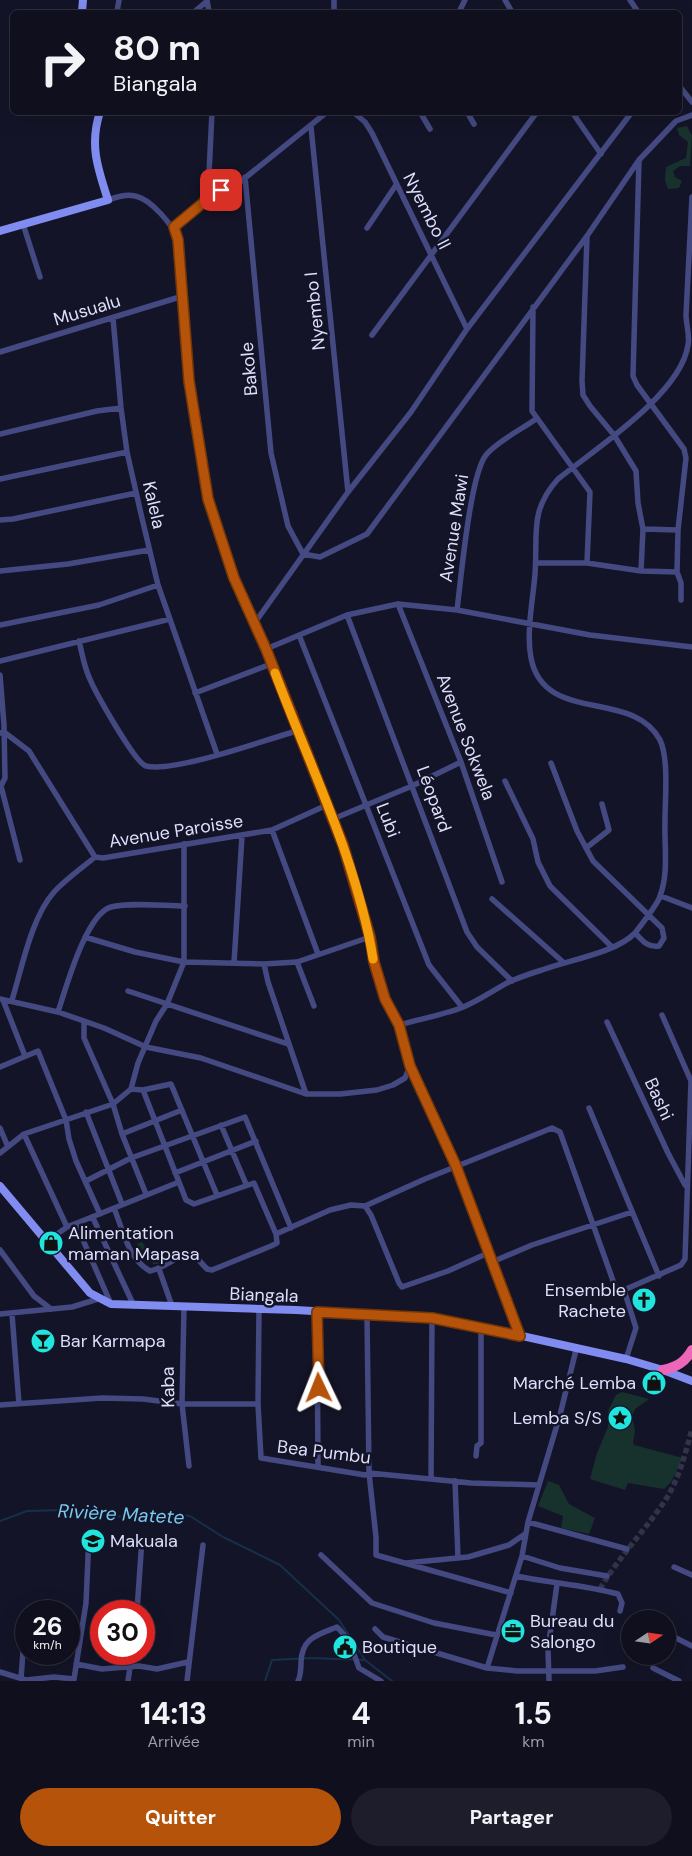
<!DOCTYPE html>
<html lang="fr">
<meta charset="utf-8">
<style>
body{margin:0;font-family:"DM Sans",sans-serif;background:#1d1d2b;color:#f1f3f6;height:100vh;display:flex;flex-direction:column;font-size:19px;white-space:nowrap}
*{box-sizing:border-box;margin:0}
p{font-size:16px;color:#9b9ca4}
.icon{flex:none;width:28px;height:28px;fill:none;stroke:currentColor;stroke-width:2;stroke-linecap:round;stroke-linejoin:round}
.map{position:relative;height:1681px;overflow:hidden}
.sheet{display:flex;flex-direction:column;background:#0f0f1e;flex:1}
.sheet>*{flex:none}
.hud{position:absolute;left:10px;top:10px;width:672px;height:105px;border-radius:8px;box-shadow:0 5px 20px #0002,0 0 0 1px #2f2f3c;background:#0f0f1e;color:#f1f3f6;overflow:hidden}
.needle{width:32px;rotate:77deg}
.controls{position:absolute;left:621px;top:1610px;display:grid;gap:10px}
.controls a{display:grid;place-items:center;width:55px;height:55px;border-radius:50%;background:#0f0f1e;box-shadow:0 5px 20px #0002,0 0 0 1px #2f2f3c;font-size:25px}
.speed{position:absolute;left:15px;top:1600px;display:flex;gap:10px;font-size:25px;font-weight:700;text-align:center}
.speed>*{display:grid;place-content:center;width:65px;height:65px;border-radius:50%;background:#0f0f1e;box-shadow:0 5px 20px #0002,0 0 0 1px #2f2f3c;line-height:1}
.speed small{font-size:12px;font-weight:400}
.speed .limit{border:8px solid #d22;background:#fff;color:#111}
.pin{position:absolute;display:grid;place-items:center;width:42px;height:42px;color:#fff;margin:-21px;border-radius:10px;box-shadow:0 2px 8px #0006}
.me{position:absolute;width:55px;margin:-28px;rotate:358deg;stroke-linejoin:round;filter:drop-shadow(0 0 4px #0008)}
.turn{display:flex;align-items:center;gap:18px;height:105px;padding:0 20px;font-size:22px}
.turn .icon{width:65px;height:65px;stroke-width:2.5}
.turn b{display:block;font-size:35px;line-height:42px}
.eta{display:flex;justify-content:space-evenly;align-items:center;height:85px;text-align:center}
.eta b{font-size:30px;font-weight:700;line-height:35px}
.button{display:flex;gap:10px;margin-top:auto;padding:10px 20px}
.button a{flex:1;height:58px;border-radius:30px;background:#b45309;color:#fff;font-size:20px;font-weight:700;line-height:58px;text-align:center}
.button a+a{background:#1d1d2b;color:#f1f3f6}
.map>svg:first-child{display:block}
</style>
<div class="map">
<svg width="692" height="1681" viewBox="0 0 692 1681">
<rect width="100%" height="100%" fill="#141428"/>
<path fill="#17312d" d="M 687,126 L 692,136 L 690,166 L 680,166 L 673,171 L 675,177 L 682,181 L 679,188 L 668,189 L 665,180 L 666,167 L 686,158 L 688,142 L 679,135 L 677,128 Z
M 142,1242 L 145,1246 L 145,1250 L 150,1251 L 152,1256 L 158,1256 L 164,1250 L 168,1252 L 168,1257 L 161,1259 L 158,1264 L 153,1264 L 151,1258 L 145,1259 L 143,1251 L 136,1249 L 138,1243 Z
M 622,1392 L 649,1399 L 635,1409 L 632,1416 L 635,1431 L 633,1443 L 634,1445 L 683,1458 L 671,1482 L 664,1489 L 628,1483 L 625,1490 L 590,1479 L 597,1453 L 608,1427 L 608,1411 L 616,1395 Z
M 548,1481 L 559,1485 L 569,1504 L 595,1518 L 589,1534 L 561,1528 L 563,1516 L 538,1506 Z"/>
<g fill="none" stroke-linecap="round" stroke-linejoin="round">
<path stroke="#15304a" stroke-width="2" d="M 0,1521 L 27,1511 L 64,1510 L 131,1518 L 177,1514 L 190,1516 L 223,1537 L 280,1565 L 339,1620 L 365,1660 L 392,1681
M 265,1681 L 272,1660 L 312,1658 L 365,1660"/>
<path stroke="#323248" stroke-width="5.5" stroke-dasharray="5.5 3" stroke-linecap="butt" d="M 600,1589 C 618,1558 642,1534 662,1505 C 678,1483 685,1455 692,1429"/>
<path stroke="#444a81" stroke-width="5.5" d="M 207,0 L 209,12
M 505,0 L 512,12
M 630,0 L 638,12
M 117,12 L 119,0
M 194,12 L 206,2
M 334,12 L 334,0
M 459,12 L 465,0
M 680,87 L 692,102
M 353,112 L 365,122 L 372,133 L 467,329
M 420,112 L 430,129
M 467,112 L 474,124
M 572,112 L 601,154
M 311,127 L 348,492
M 245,177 L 271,453 L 288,526 L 303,554 L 320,557 L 367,534 L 587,236 L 639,160 L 676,121 L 692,115
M 208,194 L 212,112
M 108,200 C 117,197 125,194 135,196 C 151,199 173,225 178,240 L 189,381 L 208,499 L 235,578 L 266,649 L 347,858 L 385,999 L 399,1025 L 410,1066 L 456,1166 L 520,1336
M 23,224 L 40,277
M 174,227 L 203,202 L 208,194 L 235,186 L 327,112
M 367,228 L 396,185
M 587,237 L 582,381 L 583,395 L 590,406 L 614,435 L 636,471 L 638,503 L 643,529 L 641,571
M 533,307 L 532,411 L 590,492 L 587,563
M 113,318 L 121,408 L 127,452 L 141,514 L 158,585 L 217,754
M 372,335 L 537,112
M 0,352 L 183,296
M 0,434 L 97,411 L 121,408
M 0,479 L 127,452
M 0,520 L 13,519 L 136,493
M 643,529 L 678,530
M 536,563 L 587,563 L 641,571 L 677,572 L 678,530 L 686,458 L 684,449 L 637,385 L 633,376 L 639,160
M 0,571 L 68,564 L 149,550
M 677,572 L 681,583 L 681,600
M 398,604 L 461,762 L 502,882
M 457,610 C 461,579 470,475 486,455 C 496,442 522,429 536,419
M 347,615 L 467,932 L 477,947 L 512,981
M 254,624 L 348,492 L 411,412 L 467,329 L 632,112
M 0,625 L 99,605 L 158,585
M 299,635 L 429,965 L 462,1007
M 79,641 C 82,653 84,666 89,677 C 95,692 135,763 146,766 C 175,773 264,740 297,731
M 266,649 L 347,615 L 398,604 L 457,610 L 590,635 L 692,647
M 0,661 L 170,619
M 0,675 L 4,725 L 5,778 L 1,786 L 20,860
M 195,693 L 271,664
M 0,733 L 4,732 L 29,751 L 95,857 L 103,858 L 272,830 L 327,805
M 551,763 L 577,831 L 593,861 L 662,928 L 664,938 L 659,946 C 647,948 642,940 635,933
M 505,781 L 533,839 L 538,862 L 550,886 L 612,947
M 333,819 L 412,786 L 461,762
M 272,830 L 318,954
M 586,848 L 609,830 L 602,804
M 661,896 L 692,908
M 492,899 L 563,962
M 85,937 L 135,952 L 184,962 L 264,964 L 297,962 L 370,937
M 297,962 L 314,1006
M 234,963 L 242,836
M 264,964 L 268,982 L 306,1094
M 128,991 L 288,1044
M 0,999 L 58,1012 L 104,1028 L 146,1047 L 201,1058 L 306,1094 L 340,1094 L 377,1090 L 393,1085 L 405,1078 L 410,1066
M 3,1000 L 25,1056
M 12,1000 C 22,968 31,918 54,892 C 66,879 82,868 95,857
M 58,1012 C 66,988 86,914 111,907 C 131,902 164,906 185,906
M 84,1021 L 84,1038 L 113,1104 L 122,1134 L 146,1194
M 607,1022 L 668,1153 L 685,1185
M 399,1025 C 420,1019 442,1015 461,1008 C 479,1001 495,989 511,981 C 521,977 532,973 542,970 C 568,960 616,953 635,933 C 639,928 659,902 660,896 C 669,873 664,844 665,820 C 665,799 669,759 660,740 C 633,688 544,725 531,658 C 526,632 533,600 535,574 C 538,534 529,511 558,479 C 595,449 681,394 688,345 C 690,335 686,324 686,315 C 688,275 690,236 692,197
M 0,1067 L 38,1051 L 66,1120 L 69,1139 L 76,1161 L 100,1214
M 131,1089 L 138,1063 L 156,1021 L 167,1004 L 184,962 L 184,844
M 143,1090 L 186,1200 L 194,1204 L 254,1183 L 276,1234
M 589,1108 L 659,1276
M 86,1112 L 122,1204
M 221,1125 L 246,1184
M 0,1128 L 8,1147
M 24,1134 L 67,1227
M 122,1134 L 182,1110
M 0,1153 L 24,1134 L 113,1104 L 131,1089 L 143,1090 L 171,1084 L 217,1195
M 175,1173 L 256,1141
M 86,1181 L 131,1158 L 245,1117 L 291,1228
M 365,1206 L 371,1215 L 399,1283 L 402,1287 L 448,1271 L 488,1253
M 114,1208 C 123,1230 128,1259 150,1271 C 165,1268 177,1255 192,1253 L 207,1269 L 212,1270 L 271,1246 L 277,1243 L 276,1234 L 330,1210 L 351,1205 L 365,1206 L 425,1179 L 552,1128 L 560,1132 L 616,1289 L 624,1290 L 681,1265 L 685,1259 L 691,1081 L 662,1015
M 93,1218 L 134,1306
M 76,1224 L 111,1304
M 46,1242 L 67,1227 L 179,1182
M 0,1250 L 34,1296 L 51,1309
M 492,1262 L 532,1245 L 632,1212
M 159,1269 L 172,1306
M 624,1290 L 636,1328 L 626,1359
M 184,1307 L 182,1404 L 189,1466
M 259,1310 L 258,1404 L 261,1458 L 365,1475 L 369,1473 L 471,1483 L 539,1485
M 317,1311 L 318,1467
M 0,1314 L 72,1307 L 98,1299
M 12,1314 L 19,1404
M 367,1315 L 369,1473 L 376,1537 L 376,1555 L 511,1593
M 0,1405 L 102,1398 L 143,1399 L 182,1404 L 258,1404
M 476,1456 L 477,1446 L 481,1443 L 481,1327
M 431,1479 L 432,1318
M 455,1481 L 458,1558
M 528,1522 L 627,1549
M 321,1555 L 372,1603 L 434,1623 L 496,1635
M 522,1556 L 560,1568 L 607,1576
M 406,1563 L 468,1557 L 509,1545 L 525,1534
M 674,1567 L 692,1575
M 516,1576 C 550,1583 585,1585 618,1594 L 622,1603 L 620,1611
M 137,1611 L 142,1539
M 375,1629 L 383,1637 L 487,1668 L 517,1671 L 595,1671 L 623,1667
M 668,1634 L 692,1646
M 76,1664 L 102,1669 L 139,1666 L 157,1669 L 188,1662
M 487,1668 L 522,1556 L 528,1522 L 560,1415 L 576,1350
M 653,1668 L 679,1681
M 0,1672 L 26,1680 L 54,1677 L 74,1679 L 86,1603 L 89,1535
M 21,1679 L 24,1637
M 128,1681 L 132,1654
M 187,1681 L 203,1545
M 298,1681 C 301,1675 301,1669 301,1662 C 302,1638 317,1635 337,1627 C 350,1639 353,1652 359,1668 L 381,1681
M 549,1681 L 548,1649 L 557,1584"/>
<path stroke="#808cf0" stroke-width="8" d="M 82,12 L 83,0
M 0,231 L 108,200 C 98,169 89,145 100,112
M 0,1186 L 90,1293 L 111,1304 L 296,1310 L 432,1318 L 481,1327 L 626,1359 L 663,1370 L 692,1381"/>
<path stroke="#ed67b9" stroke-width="10" d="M 663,1370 C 677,1367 685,1362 692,1350"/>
</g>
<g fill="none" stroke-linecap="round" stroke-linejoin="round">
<defs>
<path id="route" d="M 221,190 L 208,194 L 204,202 L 174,227 L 178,240 L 189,381 L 208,499 L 234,578 L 266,649 L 343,845 L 370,937 L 374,962 L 385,999 L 399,1025 L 410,1066 L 456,1166 L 520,1336 L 432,1318 L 317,1312 L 319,1388"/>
</defs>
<use href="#route" stroke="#753606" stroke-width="12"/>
<use href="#route" stroke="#b45309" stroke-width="9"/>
<path stroke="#f59e0b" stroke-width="9" d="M 275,673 C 310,767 357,859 373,959"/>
</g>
<defs>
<symbol id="shop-disc" viewBox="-11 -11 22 22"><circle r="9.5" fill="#20e5df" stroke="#141428"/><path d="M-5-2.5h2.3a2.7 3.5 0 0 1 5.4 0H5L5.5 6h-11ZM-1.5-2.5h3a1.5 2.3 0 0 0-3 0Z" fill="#111"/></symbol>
<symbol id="church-disc" viewBox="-11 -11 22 22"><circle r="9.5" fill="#20e5df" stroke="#141428"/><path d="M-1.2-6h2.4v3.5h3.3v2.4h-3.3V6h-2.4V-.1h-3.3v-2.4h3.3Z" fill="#111"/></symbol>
<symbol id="bar-disc" viewBox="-11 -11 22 22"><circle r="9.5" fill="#20e5df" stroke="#141428"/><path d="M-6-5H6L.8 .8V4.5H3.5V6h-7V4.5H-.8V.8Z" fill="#111"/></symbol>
<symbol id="sight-disc" viewBox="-11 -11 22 22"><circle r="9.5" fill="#20e5df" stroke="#141428"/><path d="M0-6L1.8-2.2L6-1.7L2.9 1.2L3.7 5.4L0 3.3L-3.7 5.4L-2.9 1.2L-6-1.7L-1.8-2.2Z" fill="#111"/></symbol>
<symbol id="school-disc" viewBox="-11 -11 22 22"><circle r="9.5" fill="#20e5df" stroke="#141428"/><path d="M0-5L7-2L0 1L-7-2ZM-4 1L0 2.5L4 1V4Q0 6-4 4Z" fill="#111"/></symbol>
<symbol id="office-disc" viewBox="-11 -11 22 22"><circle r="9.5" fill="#20e5df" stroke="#141428"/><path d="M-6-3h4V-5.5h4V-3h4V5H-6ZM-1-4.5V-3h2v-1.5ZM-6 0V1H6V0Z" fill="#111"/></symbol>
<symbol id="civic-disc" viewBox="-11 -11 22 22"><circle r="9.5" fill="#20e5df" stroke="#141428"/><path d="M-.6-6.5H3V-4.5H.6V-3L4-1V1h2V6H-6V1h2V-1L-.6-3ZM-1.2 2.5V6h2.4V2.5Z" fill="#111"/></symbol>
</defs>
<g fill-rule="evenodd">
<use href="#shop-disc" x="37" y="1229" width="28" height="28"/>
<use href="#church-disc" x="630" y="1286" width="28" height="28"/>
<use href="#bar-disc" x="29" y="1327" width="28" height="28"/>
<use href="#shop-disc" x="640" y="1369" width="28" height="28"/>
<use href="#sight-disc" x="606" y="1404" width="28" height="28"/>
<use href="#school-disc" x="79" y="1527" width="28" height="28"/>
<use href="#office-disc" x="499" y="1617" width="28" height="28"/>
<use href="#civic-disc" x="331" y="1633" width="28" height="28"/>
</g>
<g text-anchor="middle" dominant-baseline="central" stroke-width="5" stroke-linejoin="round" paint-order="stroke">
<g font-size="18" fill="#dedffb" stroke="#141428">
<text transform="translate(427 211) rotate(63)">Nyembo II</text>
<text transform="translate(87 310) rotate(-17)">Musualu</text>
<text transform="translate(315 311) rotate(-96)">Nyembo I</text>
<text transform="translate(249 369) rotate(-95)">Bakole</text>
<text transform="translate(154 505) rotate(77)">Kalela</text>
<text transform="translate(454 528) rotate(-81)">Avenue Mawi</text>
<text transform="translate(466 737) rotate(69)">Avenue Sokwela</text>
<text transform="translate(434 799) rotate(70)">Léopard</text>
<text transform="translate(388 820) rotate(69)">Lubi</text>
<text transform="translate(176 831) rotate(-9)">Avenue Paroisse</text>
<text transform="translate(659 1099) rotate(65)">Bashi</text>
<text transform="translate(264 1295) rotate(2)">Biangala</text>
<text transform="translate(168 1387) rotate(-91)">Kaba</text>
<text transform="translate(324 1452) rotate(7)">Bea Pumbu</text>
</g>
<g font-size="18" fill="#dedffb" stroke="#141428" text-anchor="start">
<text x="68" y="1233">Alimentation<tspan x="68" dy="21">maman Mapasa</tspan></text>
<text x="626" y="1290" text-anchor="end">Ensemble<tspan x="626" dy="21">Rachete</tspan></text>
<text x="60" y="1341">Bar Karmapa</text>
<text x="636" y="1383" text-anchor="end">Marché Lemba</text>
<text x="602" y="1418" text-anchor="end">Lemba S/S</text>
<text x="110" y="1541">Makuala</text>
<text x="530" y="1621">Bureau du<tspan x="530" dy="21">Salongo</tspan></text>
<text x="362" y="1647">Boutique</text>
</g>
<g font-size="19" font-style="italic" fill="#78c8ef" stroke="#141428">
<text transform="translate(121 1514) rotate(3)">Rivière Matete</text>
</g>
</g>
</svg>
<div class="controls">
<a><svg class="needle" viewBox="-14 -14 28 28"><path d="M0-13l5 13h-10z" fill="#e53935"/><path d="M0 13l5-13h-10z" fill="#9b9ca4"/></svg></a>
</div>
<div class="speed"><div>26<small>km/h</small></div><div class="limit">30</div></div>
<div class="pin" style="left:221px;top:190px;background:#d93025"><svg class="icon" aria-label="arrive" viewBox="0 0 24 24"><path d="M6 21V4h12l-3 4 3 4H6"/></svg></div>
<svg class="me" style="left:319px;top:1388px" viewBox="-20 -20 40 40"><path d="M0-17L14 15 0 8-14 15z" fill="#b45309" stroke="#fff" stroke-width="4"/></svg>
<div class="hud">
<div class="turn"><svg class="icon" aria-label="right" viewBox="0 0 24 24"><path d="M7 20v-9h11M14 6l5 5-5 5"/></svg><div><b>80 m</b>Biangala</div></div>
</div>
</div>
<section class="sheet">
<div class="eta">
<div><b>14:13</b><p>Arrivée</p></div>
<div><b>4</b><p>min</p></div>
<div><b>1.5</b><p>km</p></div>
</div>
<div class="button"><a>Quitter</a><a>Partager</a></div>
</section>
